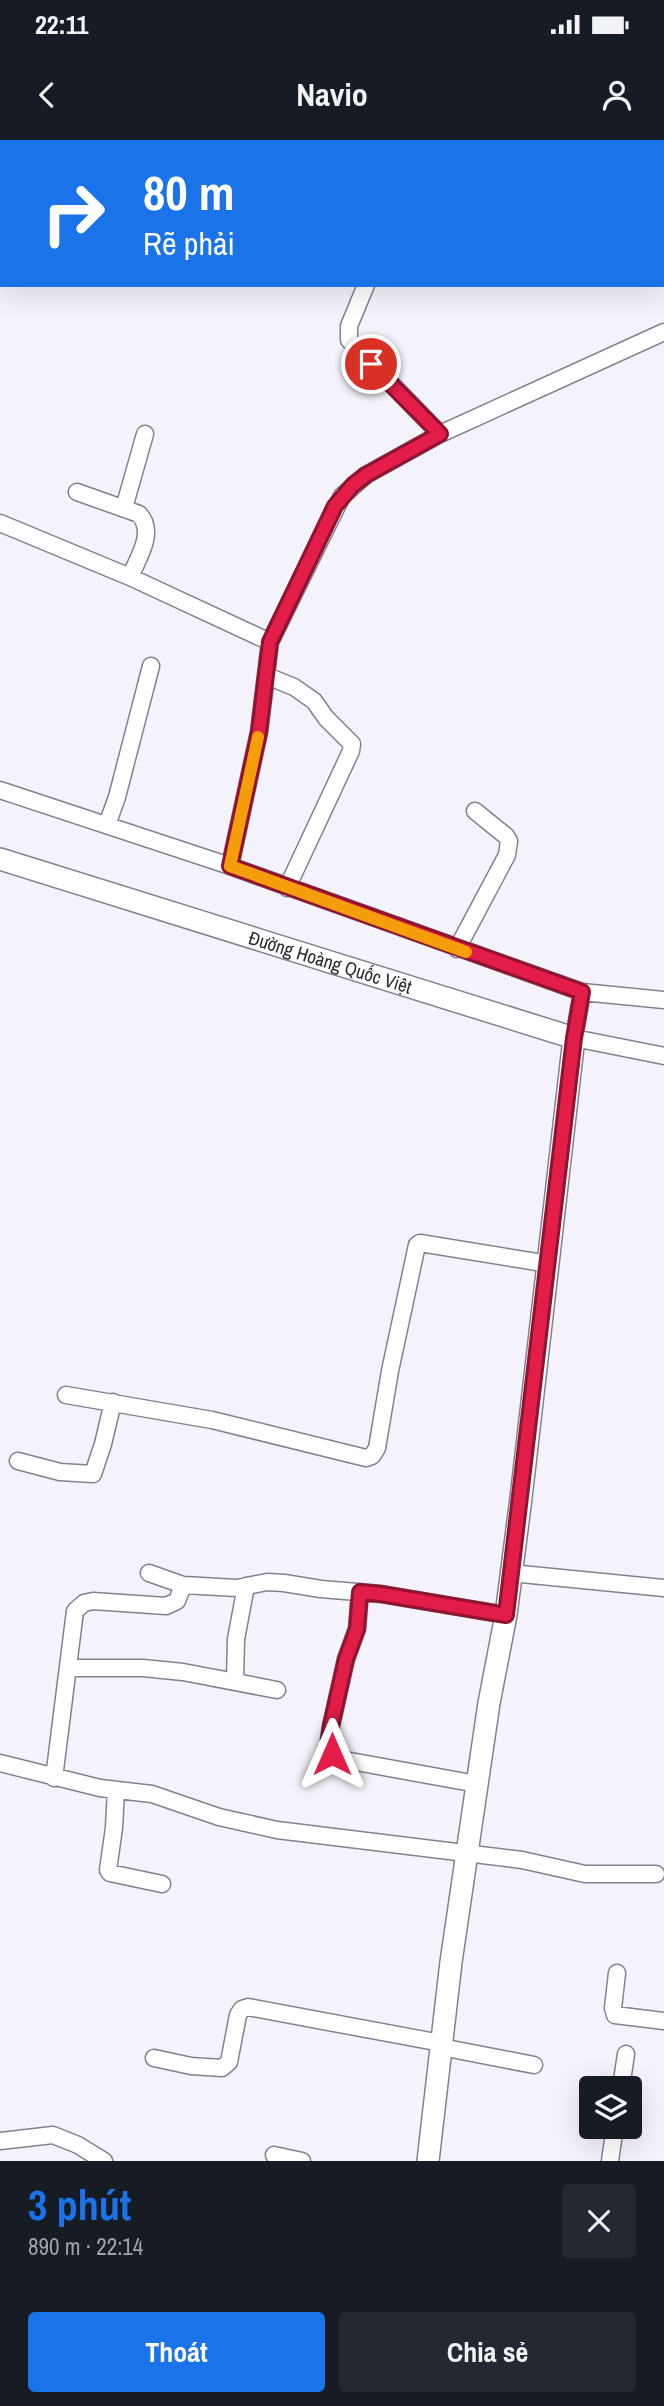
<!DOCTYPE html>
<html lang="vi">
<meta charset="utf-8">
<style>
body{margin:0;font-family:"Archivo Narrow",sans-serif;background:#242831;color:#f1f3f6;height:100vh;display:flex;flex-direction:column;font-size:26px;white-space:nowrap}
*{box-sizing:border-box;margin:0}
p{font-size:23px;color:#9ea1a6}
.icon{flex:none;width:38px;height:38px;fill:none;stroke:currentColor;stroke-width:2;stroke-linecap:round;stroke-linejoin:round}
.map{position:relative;height:2021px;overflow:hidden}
.drawer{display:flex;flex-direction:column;background:#171b24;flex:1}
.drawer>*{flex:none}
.hud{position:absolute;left:0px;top:0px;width:665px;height:147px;box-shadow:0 7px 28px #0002;background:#1a73e8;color:#fff;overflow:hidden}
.fabs{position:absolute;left:579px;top:1936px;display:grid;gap:14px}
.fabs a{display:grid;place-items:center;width:63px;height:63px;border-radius:7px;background:#171b24;box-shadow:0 7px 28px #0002;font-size:35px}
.pin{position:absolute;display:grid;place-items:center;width:60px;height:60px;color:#fff;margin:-30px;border:4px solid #fff;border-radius:50%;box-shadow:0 2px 7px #0007}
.me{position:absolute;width:77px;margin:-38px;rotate:0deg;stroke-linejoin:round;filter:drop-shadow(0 0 5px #0008)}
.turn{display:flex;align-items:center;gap:24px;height:147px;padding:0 28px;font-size:32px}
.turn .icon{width:91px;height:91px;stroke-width:2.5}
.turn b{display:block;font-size:49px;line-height:60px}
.round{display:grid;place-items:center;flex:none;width:74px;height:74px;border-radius:7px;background:#242831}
.overview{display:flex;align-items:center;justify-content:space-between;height:119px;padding:0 28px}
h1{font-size:42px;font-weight:700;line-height:52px;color:#1a73e8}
.button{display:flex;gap:14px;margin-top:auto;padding:14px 28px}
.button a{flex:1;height:80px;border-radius:7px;background:#1a73e8;color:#fff;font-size:28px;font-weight:700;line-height:80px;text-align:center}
.button a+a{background:#242831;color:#f1f3f6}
.status{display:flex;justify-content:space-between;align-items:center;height:49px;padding:0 35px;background:#171b24;direction:ltr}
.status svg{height:19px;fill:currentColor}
header{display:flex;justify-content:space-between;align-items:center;height:91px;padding:0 28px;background:#171b24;font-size:32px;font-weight:700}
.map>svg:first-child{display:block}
</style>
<div class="status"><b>22:11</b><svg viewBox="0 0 49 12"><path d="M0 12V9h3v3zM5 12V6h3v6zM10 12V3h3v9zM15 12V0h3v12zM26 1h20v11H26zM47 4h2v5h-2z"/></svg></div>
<header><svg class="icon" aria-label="back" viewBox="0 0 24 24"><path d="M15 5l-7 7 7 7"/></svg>Navio<svg class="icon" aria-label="person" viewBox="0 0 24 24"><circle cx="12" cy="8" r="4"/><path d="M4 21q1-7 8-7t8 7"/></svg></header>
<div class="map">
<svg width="664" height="2021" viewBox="0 0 664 2021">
<rect width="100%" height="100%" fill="#f4f3fc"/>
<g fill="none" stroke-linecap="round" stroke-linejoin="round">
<defs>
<path id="minor" d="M 394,2 L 394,0
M 366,145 L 349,186 L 349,200 L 440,294
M 77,352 L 139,374 C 156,392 138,418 130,437
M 124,368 L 145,294
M 0,383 L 130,437 L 270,502
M 267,536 L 294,547 L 314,561 L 326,578 L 352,604 L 351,611 L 287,748
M 0,650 L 230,726 L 582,852 L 574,898 L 664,916
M 107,685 L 117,657 L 151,526
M 230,726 L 259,592 L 270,502 L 342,356 L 366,335 L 440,294 L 664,192
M 457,809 L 507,715 L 509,701 L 506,696 L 475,671
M 582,852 L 664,860
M 66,1255 L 212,1280 L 366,1318 L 372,1316 L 377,1308 L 390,1231 L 417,1105 L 420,1103 L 549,1124
M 18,1321 L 60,1332 L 93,1334 L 103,1304 L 113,1262
M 149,1433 L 183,1445 L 237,1448 L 267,1442 L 284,1443 L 321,1449 L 381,1454 L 506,1475
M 511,1433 L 664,1448
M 360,1452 L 357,1489 L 346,1519 L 331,1586 L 329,1600 L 332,1614 L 345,1620 L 477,1644
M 68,1528 L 143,1528 L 183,1532 L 277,1550
M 235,1542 L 236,1499 L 246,1446
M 0,1623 L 100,1648 L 152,1654 L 219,1677 L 277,1690 L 522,1720 L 585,1734 L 656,1734
M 54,1638 L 75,1471 L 84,1463 L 93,1461 L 166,1466 L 177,1461 L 183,1445
M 116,1650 L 114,1688 L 108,1730 L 110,1733 L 162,1744
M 617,1833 L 613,1868 L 615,1875 L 664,1881
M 441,1907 L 534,1925
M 154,1918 L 191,1926 L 222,1928 L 229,1922 L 238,1875 L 242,1869 L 248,1867 L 441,1903
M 621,1948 L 626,1914
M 0,2001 L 53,1995 L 78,2005 L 104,2021
M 274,2015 L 302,2021
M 610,2021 L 615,1986"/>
<g id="tertiary">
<path id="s1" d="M 0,719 L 574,898 L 521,1358 L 506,1475 L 489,1563 L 451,1822 L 428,2021"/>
</g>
</defs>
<use href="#minor" stroke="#82818f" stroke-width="19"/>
<use href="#tertiary" stroke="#82818f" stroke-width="24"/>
<use href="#minor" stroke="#fff" stroke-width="16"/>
<use href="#tertiary" stroke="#fff" stroke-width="21"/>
</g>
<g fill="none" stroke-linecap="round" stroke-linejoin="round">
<defs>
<path id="route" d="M 332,1614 L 329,1600 L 331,1586 L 346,1519 L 357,1489 L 360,1452 L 381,1454 L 506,1475 L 574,898 L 582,852 L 230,726 L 259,592 L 270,502 L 335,366 L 353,345 L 366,335 L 440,294 L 371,224"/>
</defs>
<use href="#route" stroke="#92132f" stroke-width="18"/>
<use href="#route" stroke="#e11d48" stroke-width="12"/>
<path stroke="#f59e0b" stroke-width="12" d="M 258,597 L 230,726 L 466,812"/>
</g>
<g text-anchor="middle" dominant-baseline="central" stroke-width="7" stroke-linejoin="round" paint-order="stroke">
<g font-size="19" fill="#2b2a30" stroke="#fff">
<text stroke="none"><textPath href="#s1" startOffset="346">Đường Hoàng Quốc Việt</textPath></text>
</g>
</g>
</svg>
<div class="fabs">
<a><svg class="icon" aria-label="layers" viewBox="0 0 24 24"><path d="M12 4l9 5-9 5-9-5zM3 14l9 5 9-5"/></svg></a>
</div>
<div class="pin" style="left:371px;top:224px;background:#d93025"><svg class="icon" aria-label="arrive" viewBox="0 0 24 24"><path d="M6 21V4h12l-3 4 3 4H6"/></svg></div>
<svg class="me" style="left:332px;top:1614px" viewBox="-20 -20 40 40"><path d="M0-17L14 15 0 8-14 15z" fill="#e11d48" stroke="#fff" stroke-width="4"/></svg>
<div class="hud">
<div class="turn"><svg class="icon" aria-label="right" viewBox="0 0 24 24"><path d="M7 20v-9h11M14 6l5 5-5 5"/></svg><div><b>80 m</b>Rẽ phải</div></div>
</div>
</div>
<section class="drawer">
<div class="overview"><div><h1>3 phút</h1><p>890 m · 22:14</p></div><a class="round"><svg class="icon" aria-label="close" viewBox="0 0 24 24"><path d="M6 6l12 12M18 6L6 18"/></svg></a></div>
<div class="button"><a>Thoát</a><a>Chia sẻ</a></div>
</section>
